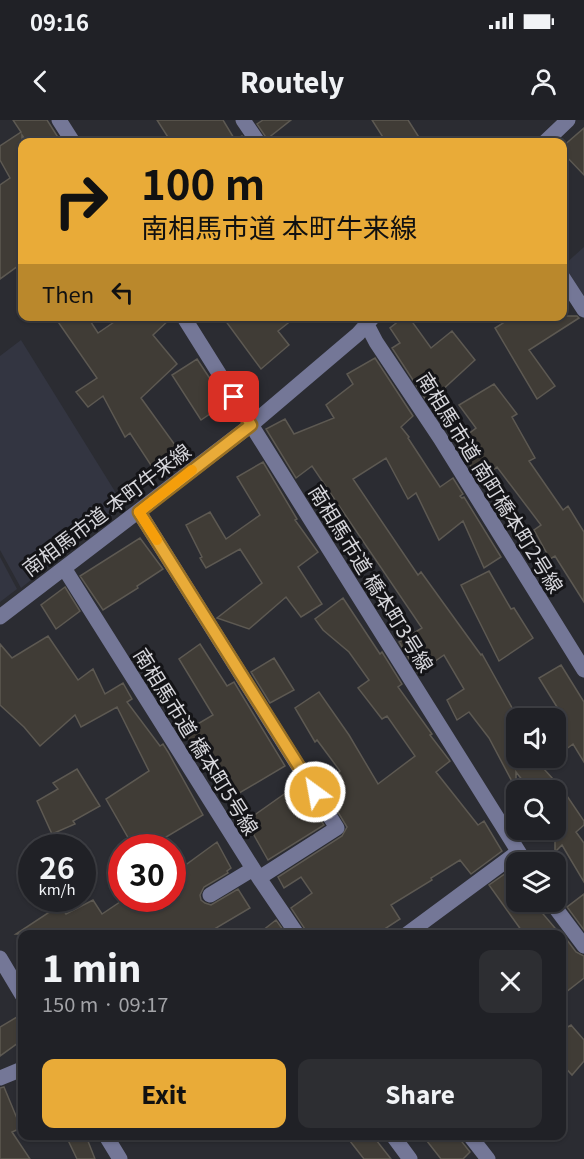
<!DOCTYPE html>
<meta charset="utf-8">
<style>
body{margin:0;font-family:Georgia,"Noto Sans JP",serif;background:#2d2e32;color:#f1f3f6;height:100vh;display:flex;flex-direction:column;font-size:22px;white-space:nowrap}
*{box-sizing:border-box;margin:0}
p{font-size:20px;color:#a2a3a7}
.icon{flex:none;width:33px;height:33px;fill:none;stroke:currentColor;stroke-width:2;stroke-linecap:round;stroke-linejoin:round}
.map{position:relative;flex:1;overflow:hidden}
.side{position:absolute;left:18px;top:810px;width:548px;height:210px;display:flex;flex-direction:column;background:#202126;border-radius:12px;box-shadow:0 2px 4px #0004,0 0 0 2px #3d3e43}
.side>*{flex:none}
.guide{position:absolute;left:18px;top:18px;width:549px;height:183px;border-radius:12px;box-shadow:0 2px 4px #0004,0 0 0 2px #3d3e43;background:#e9ab38;color:#111;overflow:hidden}
.controls{position:absolute;left:506px;top:588px;display:grid;gap:12px}
.controls a{display:grid;place-items:center;width:60px;height:60px;border-radius:12px;background:#202126;box-shadow:0 2px 4px #0004,0 0 0 2px #3d3e43;font-size:30px}
.speed{position:absolute;left:18px;top:714px;display:flex;gap:12px;font-size:30px;font-weight:700;text-align:center}
.speed>*{display:grid;place-content:center;width:78px;height:78px;border-radius:50%;background:#202126;box-shadow:0 2px 4px #0004,0 0 0 2px #3d3e43;line-height:1}
.speed small{font-size:15px;font-weight:400}
.speed .limit{border:9px solid #d22;background:#fff;color:#111}
.pin{position:absolute;display:grid;place-items:center;width:51px;height:51px;color:#fff;margin:-26px;border-radius:12px;box-shadow:0 3px 9px #0006}
.me{position:absolute;width:66px;margin:-33px;rotate:328deg;stroke-linejoin:round;filter:drop-shadow(0 0 4px #0008)}
.turn{display:flex;align-items:center;gap:21px;height:126px;padding:0 24px;font-size:27px}
.turn .icon{width:78px;height:78px;stroke-width:2.5}
.turn b{display:block;font-size:42px;line-height:51px}
.then{display:flex;align-items:center;height:57px;padding:0 24px;background:#0003;gap:12px;font-size:22px}
.round{display:grid;place-items:center;flex:none;width:63px;height:63px;border-radius:12px;background:#2d2e32}
.overview{display:flex;align-items:center;justify-content:space-between;height:102px;padding:0 24px}
h1{font-size:36px;font-weight:800;line-height:45px}
.cta{display:flex;gap:12px;margin-top:auto;padding:12px 24px}
.cta a{flex:1;height:69px;border-radius:12px;background:#e9ab38;color:#111;font-size:24px;font-weight:800;line-height:69px;text-align:center}
.cta a+a{background:#2d2e32;color:#f1f3f6}
.status{display:flex;justify-content:space-between;align-items:center;height:42px;padding:0 30px;background:#202126;direction:ltr}
.status svg{height:16px;fill:currentColor}
header{display:flex;justify-content:space-between;align-items:center;height:78px;padding:0 24px;background:#202126;font-size:27px;font-weight:800}
.map>svg:first-child{display:block}
</style>
<div class="status"><b>09:16</b><svg viewBox="0 0 49 12"><path d="M0 12V9h3v3zM5 12V6h3v6zM10 12V3h3v9zM15 12V0h3v12zM26 1h20v11H26zM47 4h2v5h-2z"/></svg></div>
<header><svg class="icon" aria-label="back" viewBox="0 0 24 24"><path d="M15 5l-7 7 7 7"/></svg>Routely<svg class="icon" aria-label="person" viewBox="0 0 24 24"><circle cx="12" cy="8" r="4"/><path d="M4 21q1-7 8-7t8 7"/></svg></header>
<div class="map">
<svg width="584" height="1039" viewBox="0 0 584 1039">
<rect width="100%" height="100%" fill="#2b2c32"/>
<path fill="#333541" d="M 584,127 L 584,177 L 564,145 Z
M 21,220 L 124,386 L 21,468 L 0,430 L 0,236 Z
M 0,437 L 17,469 L 0,482 Z"/>
<path fill="#403c36" stroke="#5d5952" stroke-width="1.5" d="M 13,0 L 47,0 L 61,22 L 27,22 L 22,15 L 22,143 L 0,159 L 0,65 L 10,58 L 0,40 L 0,26 L 21,12 Z
M 157,0 L 223,0 L 235,20 L 242,16 L 247,22 L 171,22 Z
M 263,0 L 291,0 L 267,19 L 257,4 Z
M 372,0 L 408,0 L 422,22 L 386,22 Z
M 584,8 L 584,55 L 562,32 L 562,27 Z
M 54,196 L 87,196 L 98,213 L 123,196 L 173,196 L 153,215 L 177,244 L 141,278 L 183,336 L 158,356 L 130,313 L 125,317 L 103,276 L 88,287 L 76,272 L 97,258 Z
M 222,196 L 297,196 L 278,211 L 289,225 L 261,249 Z
M 405,196 L 408,196 L 431,228 L 452,211 L 475,240 L 428,283 L 392,228 L 400,223 L 390,208 Z
M 514,196 L 577,196 L 579,198 L 529,230 L 555,266 L 537,279 L 495,208 Z
M 375,238 L 413,296 L 401,307 L 409,317 L 408,318 L 440,367 L 453,358 L 463,374 L 460,376 L 462,378 L 464,377 L 501,437 L 484,448 L 463,401 L 439,420 L 416,373 L 408,379 L 386,338 L 353,359 L 418,455 L 421,452 L 481,535 L 482,534 L 516,595 L 516,638 L 534,638 L 563,670 L 584,701 L 584,705 L 576,712 L 584,723 L 584,762 L 562,725 L 555,732 L 555,670 L 530,670 L 516,652 L 516,669 L 489,618 L 469,592 L 457,600 L 447,580 L 464,569 L 444,535 L 418,553 L 399,522 L 422,508 L 312,346 L 296,358 L 266,309 L 285,299 L 294,314 L 334,298 L 326,285 L 353,264 L 347,254 Z
M 197,239 L 226,283 L 201,300 L 172,255 Z
M 494,264 L 517,294 L 512,297 L 535,338 L 529,341 L 563,390 L 568,386 L 584,412 L 584,482 L 555,436 L 550,439 L 534,410 L 541,405 L 497,347 L 479,362 L 458,322 L 476,308 L 459,285 Z
M 263,342 L 297,399 L 295,400 L 318,432 L 298,447 L 322,484 L 301,497 L 286,477 L 249,509 L 217,498 L 262,463 L 240,429 L 206,448 L 200,438 L 202,437 L 186,405 L 210,392 L 226,419 L 260,395 L 237,357 Z
M 140,418 L 163,449 L 137,466 L 138,468 L 103,490 L 80,456 Z
M 489,451 L 511,489 L 514,488 L 533,518 L 499,541 L 461,465 Z
M 65,467 L 80,491 L 56,509 L 41,485 Z
M 343,478 L 380,534 L 382,532 L 402,564 L 398,567 L 432,614 L 430,615 L 450,641 L 436,652 L 478,705 L 484,701 L 502,731 L 471,754 L 460,740 L 431,758 L 432,760 L 391,785 L 400,799 L 377,814 L 307,814 L 305,809 L 291,788 L 312,773 L 301,757 L 284,768 L 278,757 L 342,716 L 347,707 L 321,664 L 340,651 L 317,620 L 315,622 L 295,588 L 319,572 L 349,615 L 378,664 L 415,636 L 387,596 L 382,599 L 358,568 L 369,560 L 349,532 L 323,510 L 315,499 Z
M 48,516 L 78,560 L 93,549 L 105,574 L 123,563 L 132,579 L 127,582 L 160,626 L 163,624 L 168,632 L 203,695 L 161,720 L 166,728 L 134,728 L 106,679 L 149,651 L 117,587 L 81,607 L 75,595 L 40,626 L 24,607 L 0,585 L 0,524 L 12,538 Z
M 200,524 L 227,566 L 234,562 L 285,646 L 229,679 L 184,612 L 213,595 L 179,539 Z
M 274,538 L 294,570 L 270,583 L 251,552 Z
M 561,545 L 584,582 L 584,642 L 573,624 L 565,630 L 555,613 L 555,589 L 557,587 L 539,558 Z
M 77,649 L 100,686 L 73,701 L 75,704 L 52,714 L 37,681 L 58,669 L 53,663 Z
M 297,665 L 324,705 L 268,740 L 246,701 Z
M 217,722 L 231,748 L 227,751 L 228,753 L 204,767 L 200,775 L 201,780 L 205,783 L 211,785 L 238,769 L 250,788 L 206,814 L 16,814 L 60,785 L 66,794 L 93,780 L 102,794 L 126,778 L 172,778 L 172,755 Z
M 509,751 L 516,760 L 516,782 L 533,782 L 560,814 L 524,814 L 489,765 Z
M 584,774 L 584,810 L 567,787 Z
M 276,800 L 286,814 L 258,814 Z
M 561,812 L 576,832 L 584,836 L 584,858 L 561,876 Z
M 22,894 L 22,920 L 0,936 L 0,907 Z
M 571,905 L 584,920 L 584,941 L 572,955 L 561,943 L 561,911 Z
M 4,967 L 21,1008 L 12,1012 L 30,1039 L 0,1039 L 0,968 Z
M 66,1016 L 86,1016 L 95,1039 L 77,1039 Z
M 346,1016 L 373,1016 L 391,1039 L 364,1039 Z
M 423,1016 L 460,1016 L 462,1022 L 470,1032 L 463,1039 L 441,1039 Z"/>
<g fill="none" stroke-linecap="round" stroke-linejoin="round">
<path stroke="#747797" stroke-width="15" d="M 59,0 L 73,22
M 243,0 L 258,22
M 545,22 L 568,0
M 562,156 L 584,190
M 183,196 L 525,742
M 363,197 L 376,222 L 440,318 L 584,550
M 139,392 L 337,708 L 259,758
M 64,448 L 259,758 L 297,814
M 0,497 L 251,305 L 358,214 L 374,196
M 210,775 L 253,749
M 551,782 L 584,826
M 407,814 L 518,732
M 0,838 L 22,875
M 0,958 L 22,949
M 106,1016 L 120,1039
M 393,1016 L 410,1039
M 470,1016 L 488,1039"/>
</g>
<g fill="none" stroke-linecap="round" stroke-linejoin="round">
<defs>
<path id="route" d="M 234,277 L 251,305 L 139,392 L 315,672"/>
</defs>
<use href="#route" stroke="#976f24" stroke-width="15"/>
<use href="#route" stroke="#e9ab38" stroke-width="10"/>
<path stroke="#f59e0b" stroke-width="10" d="M 157,420 L 139,392 L 192,350"/>
</g>
<g text-anchor="middle" dominant-baseline="central" stroke-width="6" stroke-linejoin="round" paint-order="stroke">
<g font-size="20" fill="#d6d6db" stroke="#141417">
<text transform="translate(491 362) rotate(58)">南相馬市道 南町橋本町2号線</text>
<text transform="translate(106 389) rotate(-37)">南相馬市道 本町牛来線</text>
<text transform="translate(372 458) rotate(58)">南相馬市道 橋本町3号線</text>
<text transform="translate(197 621) rotate(58)">南相馬市道 橋本町5号線</text>
</g>
</g>
</svg>
<div class="controls">
<a><svg class="icon" aria-label="sound" viewBox="0 0 24 24"><path d="M4 9h4l5-4v14l-5-4H4zM17 9q2 3 0 6"/></svg></a>
<a><svg class="icon" aria-label="search" viewBox="0 0 24 24"><circle cx="10" cy="10" r="6"/><path d="M15 15l6 6"/></svg></a>
<a><svg class="icon" aria-label="layers" viewBox="0 0 24 24"><path d="M12 4l9 5-9 5-9-5zM3 14l9 5 9-5"/></svg></a>
</div>
<div class="speed"><div>26<small>km/h</small></div><div class="limit">30</div></div>
<div class="pin" style="left:234px;top:277px;background:#d93025"><svg class="icon" aria-label="arrive" viewBox="0 0 24 24"><path d="M6 21V4h12l-3 4 3 4H6"/></svg></div>
<svg class="me" style="left:315px;top:672px" viewBox="-20 -20 40 40"><circle r="17" fill="#e9ab38" stroke="#fff" stroke-width="3"/><path d="M0-11L8 9 0 5-8 9z" fill="#fff"/></svg>
<div class="guide">
<div class="turn"><svg class="icon" aria-label="right" viewBox="0 0 24 24"><path d="M7 20v-9h11M14 6l5 5-5 5"/></svg><div><b>100 m</b>南相馬市道 本町牛来線</div></div>
<div class="then">Then<svg class="icon" aria-label="left" viewBox="0 0 24 24"><path d="M17 20v-9H6M10 6l-5 5 5 5"/></svg></div>
</div>
<section class="side">
<div class="overview"><div><h1>1 min</h1><p>150 m · 09:17</p></div><a class="round"><svg class="icon" aria-label="close" viewBox="0 0 24 24"><path d="M6 6l12 12M18 6L6 18"/></svg></a></div>
<div class="cta"><a>Exit</a><a>Share</a></div>
</section>
</div>
